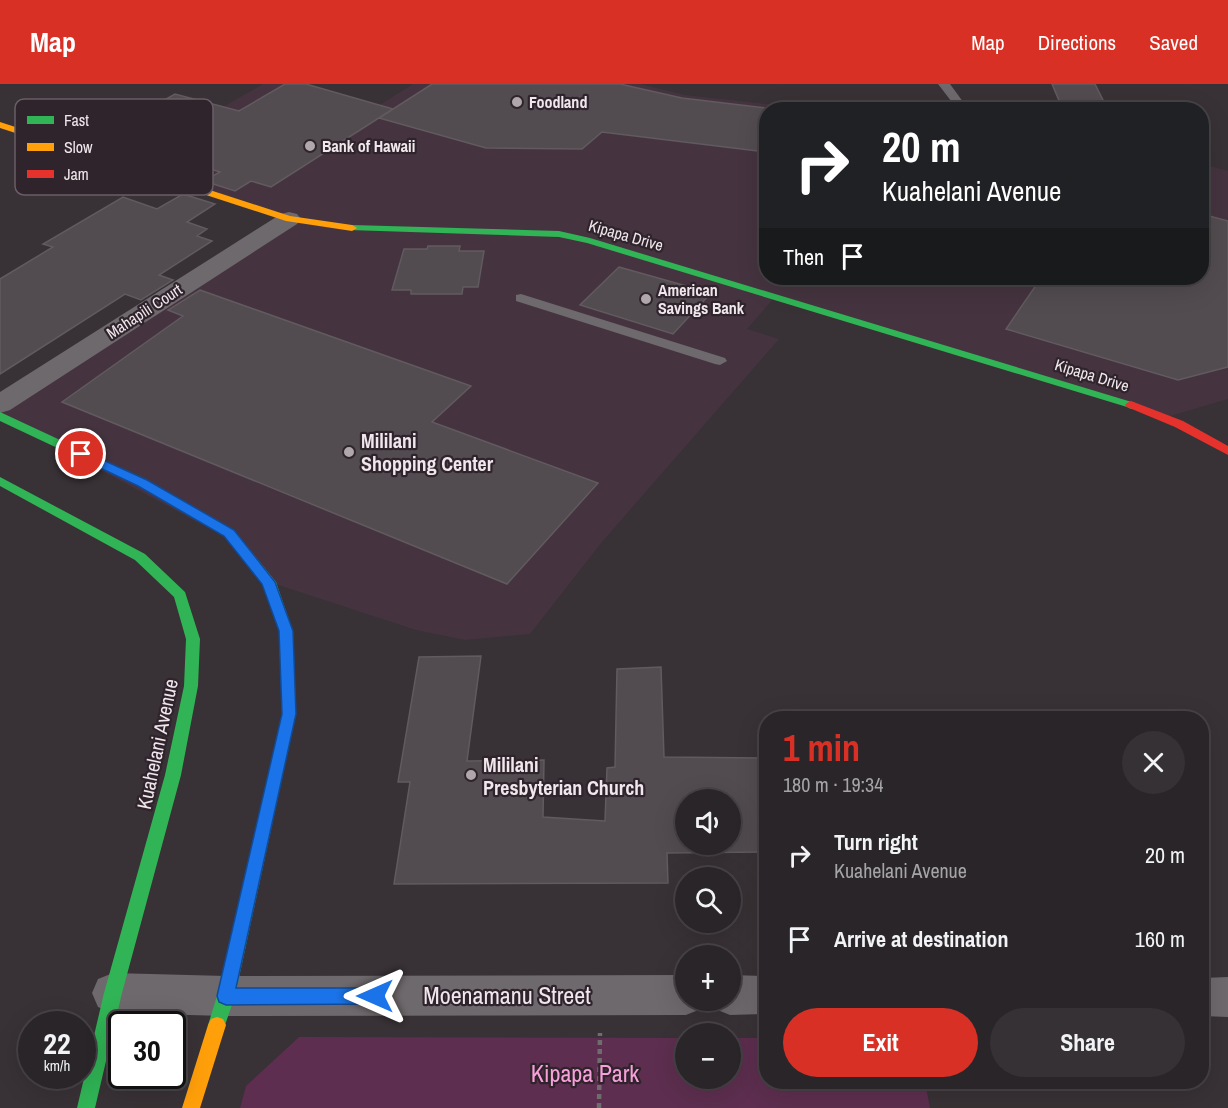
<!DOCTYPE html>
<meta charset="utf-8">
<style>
body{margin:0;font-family:"Archivo Narrow",sans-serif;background:#363134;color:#f1f3f6;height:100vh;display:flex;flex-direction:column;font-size:22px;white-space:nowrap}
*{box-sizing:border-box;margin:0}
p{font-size:20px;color:#a5a5a8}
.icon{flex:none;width:33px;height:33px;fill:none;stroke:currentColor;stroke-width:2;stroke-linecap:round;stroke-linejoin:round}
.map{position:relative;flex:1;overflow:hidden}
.drawer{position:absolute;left:759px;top:627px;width:450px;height:378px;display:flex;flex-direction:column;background:#2a2528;border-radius:24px;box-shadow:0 6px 24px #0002,0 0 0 2px #464245}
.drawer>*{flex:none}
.top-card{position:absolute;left:759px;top:18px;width:450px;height:183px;border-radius:24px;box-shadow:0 6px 24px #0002,0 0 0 2px #464245;background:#202124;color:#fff;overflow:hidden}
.tools{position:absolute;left:675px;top:705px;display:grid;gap:12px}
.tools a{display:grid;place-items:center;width:66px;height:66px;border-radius:50%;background:#2a2528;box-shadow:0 6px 24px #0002,0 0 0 2px #464245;font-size:30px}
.speed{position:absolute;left:18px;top:927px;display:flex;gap:12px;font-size:30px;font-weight:700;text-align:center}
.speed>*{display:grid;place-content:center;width:78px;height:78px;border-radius:50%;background:#2a2528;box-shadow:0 6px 24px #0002,0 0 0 2px #464245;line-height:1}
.speed small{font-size:15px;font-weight:400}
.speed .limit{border:3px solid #111;border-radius:9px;background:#fff;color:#111}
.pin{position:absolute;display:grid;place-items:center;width:51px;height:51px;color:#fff;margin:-26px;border:3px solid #fff;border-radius:50%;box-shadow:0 2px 6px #0007}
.me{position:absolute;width:66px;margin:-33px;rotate:270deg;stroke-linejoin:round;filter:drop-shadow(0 0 4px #0008)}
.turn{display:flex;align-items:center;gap:21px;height:126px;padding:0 24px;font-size:27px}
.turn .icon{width:78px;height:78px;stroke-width:2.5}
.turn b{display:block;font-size:42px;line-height:51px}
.then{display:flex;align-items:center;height:57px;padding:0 24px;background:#0003;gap:12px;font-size:22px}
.round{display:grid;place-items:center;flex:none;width:63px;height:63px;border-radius:32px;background:#363134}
.headline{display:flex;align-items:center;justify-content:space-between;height:102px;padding:0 24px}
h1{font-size:36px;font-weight:700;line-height:45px;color:#d93025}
.primary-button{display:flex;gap:12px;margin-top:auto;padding:12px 24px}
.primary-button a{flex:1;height:69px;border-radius:36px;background:#d93025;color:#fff;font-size:24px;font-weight:700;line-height:69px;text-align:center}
.primary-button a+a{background:#363134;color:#f1f3f6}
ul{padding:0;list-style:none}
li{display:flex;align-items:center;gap:18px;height:84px;padding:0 24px}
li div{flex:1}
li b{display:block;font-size:22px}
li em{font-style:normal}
header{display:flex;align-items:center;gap:36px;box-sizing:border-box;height:84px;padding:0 30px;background:#d93025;color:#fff}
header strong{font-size:28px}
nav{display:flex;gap:33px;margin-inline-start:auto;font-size:21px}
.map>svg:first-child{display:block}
</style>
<header>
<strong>Map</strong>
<nav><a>Map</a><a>Directions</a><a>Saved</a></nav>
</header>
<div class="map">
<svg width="1228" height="1024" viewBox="0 0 1228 1024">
<rect width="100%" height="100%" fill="#383135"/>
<path fill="#45343f" d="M 263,0 L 300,0 L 378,22 L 413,0 L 640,0 L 685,11 L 810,25 L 766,26 L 766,194 L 1202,194 L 1202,80 L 1228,87 L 1228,315 L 1167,333 L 775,213 L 747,245 L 779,255 L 602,458 L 530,550 L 465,556 L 416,546 L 269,498 L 242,462 L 0,332 L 0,320 L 289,135 L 122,81 Z"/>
<path fill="#5d2e4f" d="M 299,953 L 685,954 L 686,994 L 730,994 L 731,954 L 766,954 L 766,998 L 925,998 L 930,1024 L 240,1024 L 246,1002 Z"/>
<path fill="#524c50" stroke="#615a5e" stroke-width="1.5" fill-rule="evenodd" d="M 285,0 L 306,0 L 393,25 L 271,103 L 251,97 L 235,107 L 204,97 L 220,88 L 165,70 L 180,62 L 116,43 L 175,10 L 239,27 Z
M 432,0 L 620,0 L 682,14 L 766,24 L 766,68 L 602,48 L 582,65 L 486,64 L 379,34 Z
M 1052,0 L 1095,0 L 1108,26 L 1063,26 Z
M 183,110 L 215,120 L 187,138 L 207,145 L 197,152 L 212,157 L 159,191 L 173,196 L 141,216 L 125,210 L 0,290 L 0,195 L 53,163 L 43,160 L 123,113 L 157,125 Z
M 1202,130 L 1228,137 L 1228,283 L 1178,296 L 1006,245 L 1041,194 L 1202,194 Z
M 428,162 L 460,162 L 459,167 L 484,167 L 478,203 L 463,203 L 462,210 L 411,210 L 411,206 L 392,206 L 404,165 L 427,165 Z
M 619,183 L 711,209 L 673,250 L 580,221 Z
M 200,206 L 471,302 L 432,338 L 598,399 L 507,500 L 62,318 L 183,232 L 168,226 Z
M 481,572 L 467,677 L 544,676 L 543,733 L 605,737 L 607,684 L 615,683 L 617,585 L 661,583 L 664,673 L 766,674 L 766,768 L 667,769 L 668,799 L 394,800 L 410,698 L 398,698 L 419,573 ZM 686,716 L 730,716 L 730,760 L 686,760 Z"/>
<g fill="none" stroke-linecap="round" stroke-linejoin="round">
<path stroke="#6f6c6d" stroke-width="4.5" stroke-dasharray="5 4" stroke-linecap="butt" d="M 599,1024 L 600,949"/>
<path fill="#6e696c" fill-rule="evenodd" d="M 938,0 L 950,0 L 969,26 L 958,26 Z
M 73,61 L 77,62 L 77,68 L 39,89 L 31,89 L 29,86 Z
M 521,210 L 725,274 L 727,277 L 720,281 L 715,280 L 516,217 L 516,211 Z"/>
<path fill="#6e696c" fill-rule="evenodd" d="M 289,128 L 297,130 L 301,135 L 297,140 L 10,326 L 0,329 L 0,308 L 281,130 Z
M 113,889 L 226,892 L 686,891 L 686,916 L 705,916 L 701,925 L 686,931 L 226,932 L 113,929 L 98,923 L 92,909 L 98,895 Z
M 730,891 L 766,892 L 766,930 L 730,931 L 715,925 L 711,916 L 730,916 Z
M 1228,893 L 1228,933 L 1202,932 L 1202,894 Z"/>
<path fill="#30b455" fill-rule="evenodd" d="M 352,141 L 559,147 L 590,154 L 1135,319 L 1137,321 L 1131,325 L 1127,323 L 587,159 L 559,153 L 349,146 L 347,144 Z
M 0,328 L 146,396 L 234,446 L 276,498 L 293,547 L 296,630 L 235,912 L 223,947 L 217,949 L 211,947 L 208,941 L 217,912 L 282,630 L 279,547 L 263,500 L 224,452 L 138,402 L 0,337 Z
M 0,393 L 145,470 L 185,508 L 200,555 L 198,602 L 181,691 L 122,909 L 95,1024 L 77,1024 L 104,909 L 165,691 L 184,602 L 186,555 L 174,513 L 135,476 L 0,402 Z"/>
<path fill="#ff9f0a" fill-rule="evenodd" d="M 0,38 L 290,132 L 352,141 L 357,144 L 352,147 L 286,137 L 0,44 Z
M 217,933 L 223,935 L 226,941 L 200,1024 L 182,1024 L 208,941 L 211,935 Z"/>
<path fill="#e5322d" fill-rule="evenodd" d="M 1131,317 L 1183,337 L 1228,362 L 1228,371 L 1175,343 L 1127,323 L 1125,321 L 1127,319 Z"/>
</g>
<path fill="#1a73e8" stroke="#114b97" stroke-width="1.5" d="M 81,366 L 147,396 L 234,446 L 275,498 L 293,547 L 296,630 L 236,904 L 375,904 L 381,906 L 384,912 L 381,917 L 375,920 L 226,921 L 219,918 L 217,912 L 282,630 L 279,547 L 262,500 L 224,452 L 138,402 L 77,373 L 77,367 Z"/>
<g fill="#afa7ac" stroke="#30242c" stroke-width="2">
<circle cx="517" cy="18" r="6"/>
<circle cx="310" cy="62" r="6"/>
<circle cx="646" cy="215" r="6"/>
<circle cx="349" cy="368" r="6"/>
<circle cx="471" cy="691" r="6"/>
</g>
<g text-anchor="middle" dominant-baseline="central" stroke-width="4.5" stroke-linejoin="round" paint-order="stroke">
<g font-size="16" font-weight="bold" fill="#efe7ec" stroke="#30242c" text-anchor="start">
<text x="529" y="18">Foodland</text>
<text x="322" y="62">Bank of Hawaii</text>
<text x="658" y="206">American<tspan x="658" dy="18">Savings Bank</tspan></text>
</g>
<g font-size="16" fill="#efe7ec" stroke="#30242c">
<text transform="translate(626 151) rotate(16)">Kipapa Drive</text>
<text transform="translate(144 227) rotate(-33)">Mahapili Court</text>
<text transform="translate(1092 291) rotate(17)">Kipapa Drive</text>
</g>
<g font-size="20" font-weight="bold" fill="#efe7ec" stroke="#30242c" text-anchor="start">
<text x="361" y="356">Mililani<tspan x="361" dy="23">Shopping Center</tspan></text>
<text x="483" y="680">Mililani<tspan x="483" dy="23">Presbyterian Church</tspan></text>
</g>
<g font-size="20" fill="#efe7ec" stroke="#30242c">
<text transform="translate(157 660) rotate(-78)">Kuahelani Avenue</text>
</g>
<g font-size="24" fill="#efe7ec" stroke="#30242c">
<text x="507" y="911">Moenamanu Street</text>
</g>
<g font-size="24" fill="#f7a0db" stroke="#30242c">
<text x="585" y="989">Kipapa Park</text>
</g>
</g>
<rect x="15" y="15" width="198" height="96" rx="9" fill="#30242c" stroke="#695e66" stroke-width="1.5"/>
<rect x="27" y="32" width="27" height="8" fill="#30b455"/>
<rect x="27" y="59" width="27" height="8" fill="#ff9f0a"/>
<rect x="27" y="86" width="27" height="8" fill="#e5322d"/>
<g font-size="16" fill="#efe7ec">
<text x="64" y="42">Fast</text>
<text x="64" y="69">Slow</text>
<text x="64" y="96">Jam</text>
</g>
</svg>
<div class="tools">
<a><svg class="icon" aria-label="sound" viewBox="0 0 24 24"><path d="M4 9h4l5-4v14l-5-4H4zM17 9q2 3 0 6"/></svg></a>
<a><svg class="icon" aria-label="search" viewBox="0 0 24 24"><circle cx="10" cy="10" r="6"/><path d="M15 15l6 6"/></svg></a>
<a>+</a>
<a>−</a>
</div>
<div class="speed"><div>22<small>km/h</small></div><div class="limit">30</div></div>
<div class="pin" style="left:81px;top:370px;background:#d93025"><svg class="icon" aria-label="arrive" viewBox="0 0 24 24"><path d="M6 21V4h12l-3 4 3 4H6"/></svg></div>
<svg class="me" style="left:375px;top:912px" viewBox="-20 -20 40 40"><path d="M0-17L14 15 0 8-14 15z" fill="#1a73e8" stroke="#fff" stroke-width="4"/></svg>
<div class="top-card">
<div class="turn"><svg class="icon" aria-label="right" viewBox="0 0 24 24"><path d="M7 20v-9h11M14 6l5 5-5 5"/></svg><div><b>20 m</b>Kuahelani Avenue</div></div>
<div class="then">Then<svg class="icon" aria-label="arrive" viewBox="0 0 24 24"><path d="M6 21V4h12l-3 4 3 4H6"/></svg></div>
</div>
<section class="drawer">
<div class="headline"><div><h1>1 min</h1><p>180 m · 19:34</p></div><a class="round"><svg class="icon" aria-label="close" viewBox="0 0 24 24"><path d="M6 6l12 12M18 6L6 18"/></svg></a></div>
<ul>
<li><svg class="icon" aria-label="right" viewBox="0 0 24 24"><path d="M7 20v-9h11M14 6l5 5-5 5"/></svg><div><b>Turn right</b><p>Kuahelani Avenue</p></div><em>20 m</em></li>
<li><svg class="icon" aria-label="arrive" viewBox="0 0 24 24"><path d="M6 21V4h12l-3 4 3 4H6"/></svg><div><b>Arrive at destination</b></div><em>160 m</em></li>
</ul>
<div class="primary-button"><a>Exit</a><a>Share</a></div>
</section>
</div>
